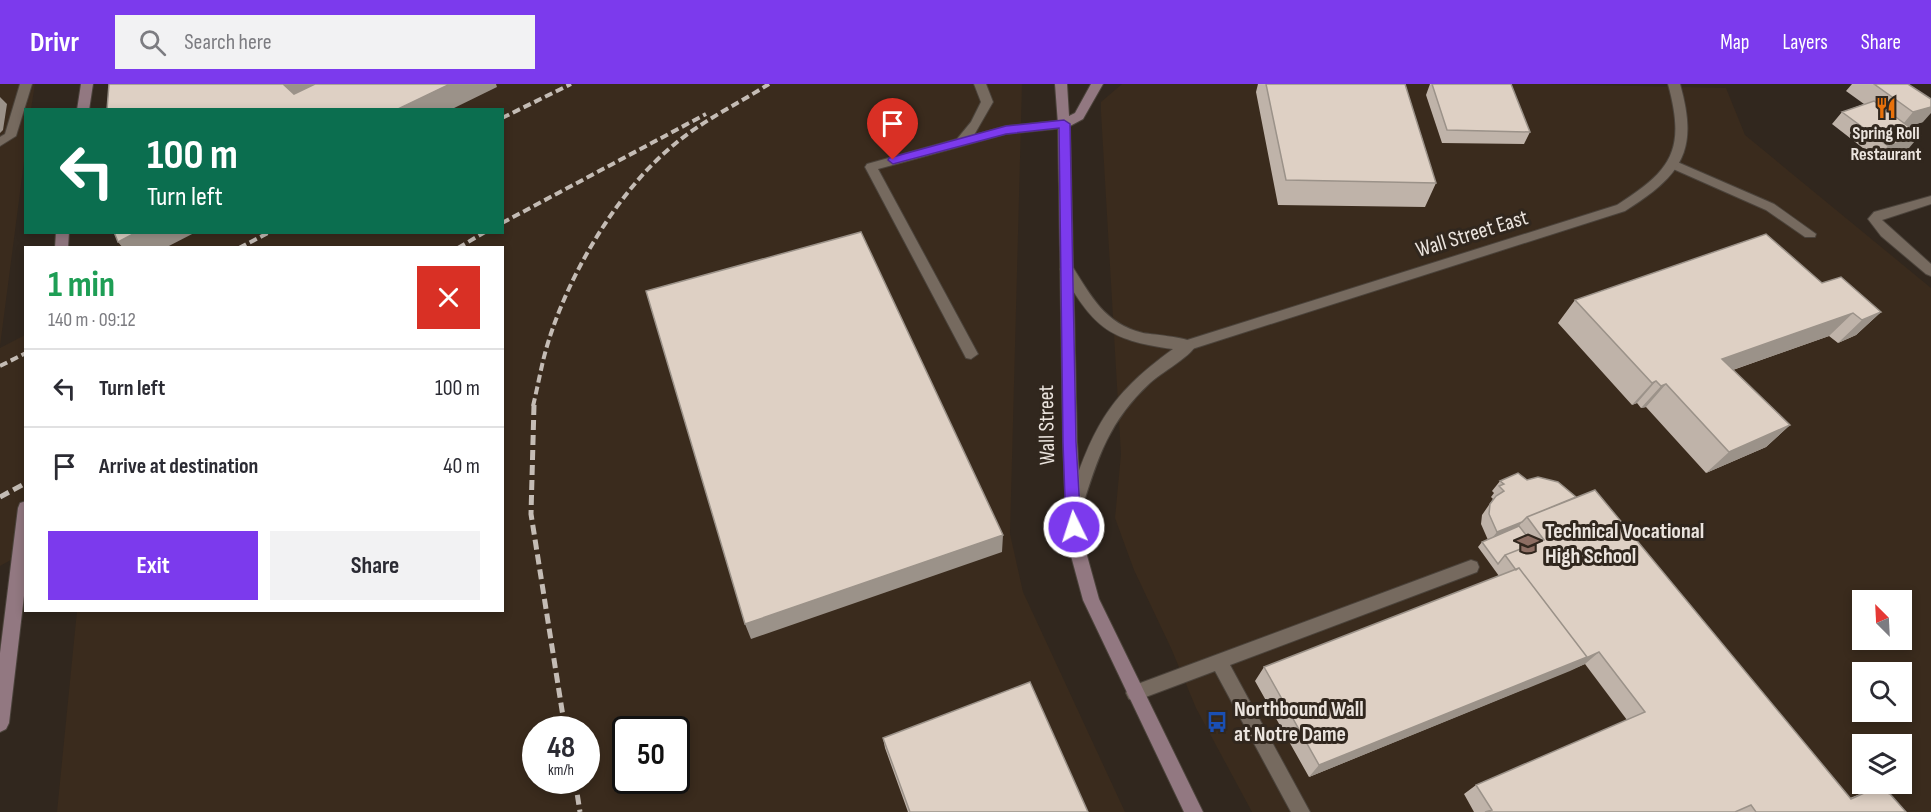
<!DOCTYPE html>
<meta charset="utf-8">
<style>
body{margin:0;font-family:"Sofia Sans Condensed",sans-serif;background:#f2f2f3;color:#2b2b33;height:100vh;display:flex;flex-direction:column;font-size:22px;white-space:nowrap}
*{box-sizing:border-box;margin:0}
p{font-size:20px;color:#7c7c81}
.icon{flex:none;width:33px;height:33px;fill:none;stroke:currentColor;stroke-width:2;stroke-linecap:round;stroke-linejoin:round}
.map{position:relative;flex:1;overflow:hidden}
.side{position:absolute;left:24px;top:162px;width:480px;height:366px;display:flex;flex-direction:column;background:#fff;border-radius:0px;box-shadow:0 3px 9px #0003}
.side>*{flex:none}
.hud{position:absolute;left:24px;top:24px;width:480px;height:126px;border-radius:0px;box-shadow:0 3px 9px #0003;background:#0b6e4f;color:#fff;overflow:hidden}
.needle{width:39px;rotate:336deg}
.buttons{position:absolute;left:1852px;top:506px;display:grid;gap:12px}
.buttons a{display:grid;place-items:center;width:60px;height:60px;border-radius:0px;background:#fff;box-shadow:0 3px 9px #0003;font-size:30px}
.speed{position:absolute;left:522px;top:632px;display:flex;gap:12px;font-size:30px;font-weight:700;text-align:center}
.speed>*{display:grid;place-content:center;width:78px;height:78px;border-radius:50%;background:#fff;box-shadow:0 3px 9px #0003;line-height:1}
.speed small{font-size:15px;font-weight:400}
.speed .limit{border:3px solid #111;border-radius:9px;background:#fff;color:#111}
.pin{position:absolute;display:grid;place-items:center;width:51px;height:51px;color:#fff;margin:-62px -26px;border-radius:50% 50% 50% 0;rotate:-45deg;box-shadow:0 0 6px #0007}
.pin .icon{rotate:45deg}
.me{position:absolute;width:66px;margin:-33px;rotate:356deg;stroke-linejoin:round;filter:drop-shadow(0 0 4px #0008)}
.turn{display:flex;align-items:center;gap:21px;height:126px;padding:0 24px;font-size:27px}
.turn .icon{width:78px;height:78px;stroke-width:2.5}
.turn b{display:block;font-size:42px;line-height:51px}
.round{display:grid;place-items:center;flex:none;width:63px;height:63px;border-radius:0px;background:#f2f2f3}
.head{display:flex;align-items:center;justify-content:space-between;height:102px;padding:0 24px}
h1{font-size:36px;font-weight:700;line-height:45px;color:#1e9e55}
.action{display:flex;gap:12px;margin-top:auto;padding:12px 24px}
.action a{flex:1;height:69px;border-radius:0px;background:#7c3aed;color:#fff;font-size:24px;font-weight:700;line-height:69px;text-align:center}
.action a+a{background:#f2f2f3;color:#2b2b33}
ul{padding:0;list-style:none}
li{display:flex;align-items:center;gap:18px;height:78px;padding:0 24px;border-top:2px solid #e1e1e2}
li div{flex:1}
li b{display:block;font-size:22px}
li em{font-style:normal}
header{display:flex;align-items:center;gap:36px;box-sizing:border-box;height:84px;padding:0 30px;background:#7c3aed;color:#fff}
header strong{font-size:28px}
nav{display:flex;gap:33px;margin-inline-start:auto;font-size:21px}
.search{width:420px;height:54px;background:#f2f2f3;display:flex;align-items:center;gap:15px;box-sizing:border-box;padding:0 21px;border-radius:0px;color:#7c7c81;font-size:22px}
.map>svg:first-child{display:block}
</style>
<header>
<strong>Drivr</strong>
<div class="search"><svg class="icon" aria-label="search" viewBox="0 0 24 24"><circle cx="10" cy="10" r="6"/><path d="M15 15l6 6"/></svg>Search here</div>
<nav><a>Map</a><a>Layers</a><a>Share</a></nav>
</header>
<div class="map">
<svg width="1931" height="728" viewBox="0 0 1931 728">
<rect width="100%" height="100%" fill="#31271e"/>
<path fill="#3a2b1d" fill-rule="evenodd" d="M 0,0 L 35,0 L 31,25 L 26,26 L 25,70 L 0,262 Z
M 124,0 L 1022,0 L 1010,450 L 1023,508 L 1125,728 L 57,728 L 77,527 L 502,526 L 502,164 L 118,163 L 118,148 L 502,148 L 502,26 L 123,25 ZM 536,645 L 586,645 L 586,696 L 536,696 ZM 626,645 L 676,645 L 676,696 L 626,696 Z
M 1122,0 L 1547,0 L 1726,4 L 1745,51 L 1931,204 L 1931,728 L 1252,728 L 1196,624 L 1171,564 L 1134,486 L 1115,434 L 1121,370 L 1101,28 L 1101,18 ZM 1863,516 L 1902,516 L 1902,555 L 1863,555 ZM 1863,588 L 1902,588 L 1902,627 L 1863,627 ZM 1863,660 L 1902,660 L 1902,699 L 1863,699 Z
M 25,251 L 25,468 L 0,482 L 0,264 Z"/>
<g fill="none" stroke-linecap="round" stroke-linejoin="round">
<defs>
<path id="service" d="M 20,0 L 32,0 L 16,52 L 0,62 L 0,53 L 5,50 Z
M 974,0 L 986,0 L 993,18 L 974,51 L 1006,42 L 1064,36 L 1070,40 L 1064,44 L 1006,50 L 878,85 L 978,270 L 971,275 L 966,274 L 865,83 L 867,80 L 957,55 L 971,38 L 981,18 Z
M 1675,77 L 1774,120 L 1816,150 L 1815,153 L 1805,153 L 1766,126 L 1671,84 L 1669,81 Z
M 1931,112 L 1931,120 L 1882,136 L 1931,180 L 1931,192 L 1926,190 L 1881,152 L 1868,135 L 1874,128 Z
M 1471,476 L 1477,478 L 1479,483 L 1477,488 L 1230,581 L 1310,728 L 1291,728 L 1215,587 L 1135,617 L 1129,615 L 1126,609 L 1129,603 L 1135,601 Z"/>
<path id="minor" d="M 1668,0 L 1680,0 C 1699,67 1682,91 1625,127 L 1189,266 L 1184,265 L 1182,261 L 1184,257 L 1617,121 C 1672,86 1686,66 1668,0 Z"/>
<path id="tertiary" d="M 1067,180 L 1072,182 C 1091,212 1105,240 1143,249 C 1155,251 1191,253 1196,261 C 1189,274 1162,288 1150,299 C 1109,337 1098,373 1082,424 L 1080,429 L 1074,431 L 1068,429 L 1066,424 C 1092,347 1105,314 1173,265 C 1106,256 1093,242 1060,185 Z"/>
<path id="secondary" d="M 81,0 L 93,0 L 89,26 L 77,26 Z
M 1055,0 L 1067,0 L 1069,32 L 1075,29 L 1091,0 L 1103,0 L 1083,35 L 1070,42 L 1077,358 L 1083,457 L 1099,515 L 1203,728 L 1184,728 L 1083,516 L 1067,457 L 1063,358 L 1058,40 Z
M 56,148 L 69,148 L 68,164 L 55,164 Z
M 26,417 L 26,495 L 9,639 L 6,645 L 0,648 L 0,569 L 18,424 L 20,419 Z"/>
</defs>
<use href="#service" stroke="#4b433b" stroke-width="2"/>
<use href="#minor" stroke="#4b433b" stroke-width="2"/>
<use href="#tertiary" stroke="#4b433b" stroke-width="2"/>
<use href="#secondary" stroke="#4b433b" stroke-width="2"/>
<use href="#service" fill="#766a5f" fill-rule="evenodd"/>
<use href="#minor" fill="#766a5f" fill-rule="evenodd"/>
<use href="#tertiary" fill="#766a5f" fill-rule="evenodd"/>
<use href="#secondary" fill="#927881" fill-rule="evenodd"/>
<path stroke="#c4bcb5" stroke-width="4" stroke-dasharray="8 4" stroke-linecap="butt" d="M 502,34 L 571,0
M 502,139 L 706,30
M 239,164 L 270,148
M 458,164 L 485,148
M 0,282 L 26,269
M 533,322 C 537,306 540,289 544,273 C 563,199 616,107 676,59 C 704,36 739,19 769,0"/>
<path stroke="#c4bcb5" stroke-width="5" stroke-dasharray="10 5" stroke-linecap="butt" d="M 534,321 L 531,430 L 565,645
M 0,413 L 26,399
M 575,696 L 580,728"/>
</g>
<path fill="#bfb3a9" d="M 1258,0 L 1405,0 L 1436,99 L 1425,123 L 1278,121 L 1256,8 Z
M 1430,0 L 1511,0 L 1530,48 L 1524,60 L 1442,59 L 1426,11 Z
M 1852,0 L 1908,0 L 1923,38 L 1908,42 L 1909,64 L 1877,75 L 1832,40 L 1842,28 L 1864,20 L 1846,7 Z
M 1822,199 L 1881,228 L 1856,251 L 1838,259 L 1829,252 L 1733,286 L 1790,341 L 1766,363 L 1706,389 L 1646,323 L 1641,324 L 1637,319 L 1632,321 L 1558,239 L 1575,216 Z
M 1500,397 L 1850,714 L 1875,704 L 1906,728 L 1474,728 L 1464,710 L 1476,701 L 1627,636 L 1585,580 L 1309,693 L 1255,597 L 1264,583 L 1499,492 L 1478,463 L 1482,458 L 1488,456 L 1481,440 L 1482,431 L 1493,415 L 1491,413 L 1494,409 L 1492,407 Z
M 883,654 L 1088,728 L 908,728 L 885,664 Z"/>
<path fill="#9b9289" d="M 282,0 L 317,0 L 293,19 Z
M 450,0 L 496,0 L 497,3 L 450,26 L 396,26 Z
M 0,13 L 7,20 L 3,46 L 0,49 Z
M 1931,23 L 1931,29 L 1923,38 L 1898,46 L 1913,28 Z
M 1920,51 L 1909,64 L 1877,75 L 1888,62 Z
M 137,148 L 196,148 L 165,164 L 123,164 L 118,158 Z
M 1881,228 L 1856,251 L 1838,259 L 1862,236 Z
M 1853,229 L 1829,252 L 1701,297 L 1722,275 Z
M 1656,297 L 1637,319 L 1632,321 L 1652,299 Z
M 1666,300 L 1646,323 L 1641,324 L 1661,302 Z
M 1790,341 L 1766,363 L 1706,389 L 1729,368 Z
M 1522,438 L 1515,447 L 1489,458 L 1497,448 Z
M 1003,451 L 1002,468 L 751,555 L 745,540 Z
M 1599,568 L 1585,580 L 1570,587 L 1309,693 L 1319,681 Z"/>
<path fill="#ded0c4" stroke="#9b9289" stroke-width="1.5" d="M 109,0 L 283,0 L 294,10 L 315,0 L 450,0 L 396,26 L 107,26 Z
M 1266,0 L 1405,0 L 1436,99 L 1286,96 Z
M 1432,0 L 1511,0 L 1530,48 L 1447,46 Z
M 1874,0 L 1908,0 L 1931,15 L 1931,23 L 1913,28 Z
M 1874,17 L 1920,51 L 1888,62 L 1842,28 Z
M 114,148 L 137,148 L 118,158 Z
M 861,148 L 1003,451 L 745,540 L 646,207 Z
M 1766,150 L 1822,199 L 1841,193 L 1881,228 L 1862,236 L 1853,229 L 1722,275 L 1790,341 L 1729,368 L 1666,300 L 1661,302 L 1656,297 L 1652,299 L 1575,216 Z
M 1518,389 L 1527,396 L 1538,393 L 1558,398 L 1576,413 L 1527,433 L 1522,438 L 1497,448 L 1489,430 L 1490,420 L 1496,412 L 1504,407 L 1499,402 L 1504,400 L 1500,397 Z
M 1595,406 L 1851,715 L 1875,704 L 1890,710 L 1906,728 L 1756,728 L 1751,721 L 1735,728 L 1485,728 L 1492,726 L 1476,701 L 1645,628 L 1599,568 L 1584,575 L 1587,573 L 1519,484 L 1516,486 L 1505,471 L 1544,456 L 1527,433 Z
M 1519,442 L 1533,460 L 1505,471 L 1498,480 L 1482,458 Z
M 1519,484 L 1587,573 L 1319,681 L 1264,583 Z
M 1030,598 L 1088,728 L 910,728 L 883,654 Z"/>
<path fill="#7c3aed" stroke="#51269a" stroke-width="1.5" d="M 1064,36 L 1070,40 L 1076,358 L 1081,443 L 1079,448 L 1074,449 L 1068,448 L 1066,443 L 1063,358 L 1059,44 L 1006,50 L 893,80 L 888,76 L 889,74 L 1006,42 Z"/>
<defs>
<symbol id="restaurant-bare" viewBox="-9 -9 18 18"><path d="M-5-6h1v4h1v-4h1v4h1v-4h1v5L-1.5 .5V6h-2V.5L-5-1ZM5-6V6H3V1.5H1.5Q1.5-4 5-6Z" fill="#e8710a" stroke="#31271e" stroke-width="2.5" paint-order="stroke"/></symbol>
<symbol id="school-bare" viewBox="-9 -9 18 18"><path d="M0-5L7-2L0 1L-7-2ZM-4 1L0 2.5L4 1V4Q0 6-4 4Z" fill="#8d6e63" stroke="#31271e" stroke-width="2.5" paint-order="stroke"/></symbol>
<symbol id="bus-bare" viewBox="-9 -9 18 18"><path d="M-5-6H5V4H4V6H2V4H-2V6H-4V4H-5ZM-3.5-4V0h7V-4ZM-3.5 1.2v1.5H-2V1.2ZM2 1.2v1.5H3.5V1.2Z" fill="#1a4fb4" stroke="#31271e" stroke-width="2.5" paint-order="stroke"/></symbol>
</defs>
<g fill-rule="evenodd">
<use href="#restaurant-bare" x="1871" y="9" width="30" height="30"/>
<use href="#school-bare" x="1513" y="445" width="30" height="30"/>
<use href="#bus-bare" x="1202" y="623" width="30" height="30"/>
</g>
<g text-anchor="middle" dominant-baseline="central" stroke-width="6" stroke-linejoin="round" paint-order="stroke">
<g font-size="18" font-weight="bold" fill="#ebe4de" stroke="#31271e">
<text x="1886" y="49">Spring Roll<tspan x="1886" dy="21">Restaurant</tspan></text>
</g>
<g font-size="22" fill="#ebe4de" stroke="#31271e">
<text transform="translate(1472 150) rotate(-17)">Wall Street East</text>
<text transform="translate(1047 341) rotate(-91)">Wall Street</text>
</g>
<g font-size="22" font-weight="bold" fill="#ebe4de" stroke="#31271e" text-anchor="start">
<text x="1545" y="447">Technical Vocational<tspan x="1545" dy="25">High School</tspan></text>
<text x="1234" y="625">Northbound Wall<tspan x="1234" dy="25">at Notre Dame</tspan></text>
</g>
</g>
</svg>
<div class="buttons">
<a><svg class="needle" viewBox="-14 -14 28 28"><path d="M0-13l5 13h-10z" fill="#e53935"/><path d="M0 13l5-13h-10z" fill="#7c7c81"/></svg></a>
<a><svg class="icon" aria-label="search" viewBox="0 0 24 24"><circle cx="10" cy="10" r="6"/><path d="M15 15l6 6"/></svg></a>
<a><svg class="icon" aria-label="layers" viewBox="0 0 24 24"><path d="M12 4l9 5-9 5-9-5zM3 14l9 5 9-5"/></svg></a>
</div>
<div class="speed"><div>48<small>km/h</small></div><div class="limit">50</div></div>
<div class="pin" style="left:893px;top:76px;background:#d93025"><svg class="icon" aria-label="arrive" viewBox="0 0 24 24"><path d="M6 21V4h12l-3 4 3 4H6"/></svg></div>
<svg class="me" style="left:1074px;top:443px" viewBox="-20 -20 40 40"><circle r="17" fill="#7c3aed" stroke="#fff" stroke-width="3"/><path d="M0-11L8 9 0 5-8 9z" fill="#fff"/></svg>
<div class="hud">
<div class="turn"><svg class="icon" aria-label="left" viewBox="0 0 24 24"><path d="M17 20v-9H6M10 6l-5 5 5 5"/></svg><div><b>100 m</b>Turn left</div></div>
</div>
<section class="side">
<div class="head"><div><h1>1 min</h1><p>140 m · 09:12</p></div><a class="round" style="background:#d93025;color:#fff"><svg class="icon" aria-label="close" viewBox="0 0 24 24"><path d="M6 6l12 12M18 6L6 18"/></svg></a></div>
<ul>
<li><svg class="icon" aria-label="left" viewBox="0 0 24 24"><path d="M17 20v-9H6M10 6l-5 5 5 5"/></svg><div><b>Turn left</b></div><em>100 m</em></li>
<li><svg class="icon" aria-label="arrive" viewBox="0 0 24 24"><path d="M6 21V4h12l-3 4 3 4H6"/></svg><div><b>Arrive at destination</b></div><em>40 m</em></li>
</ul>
<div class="action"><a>Exit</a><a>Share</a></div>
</section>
</div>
